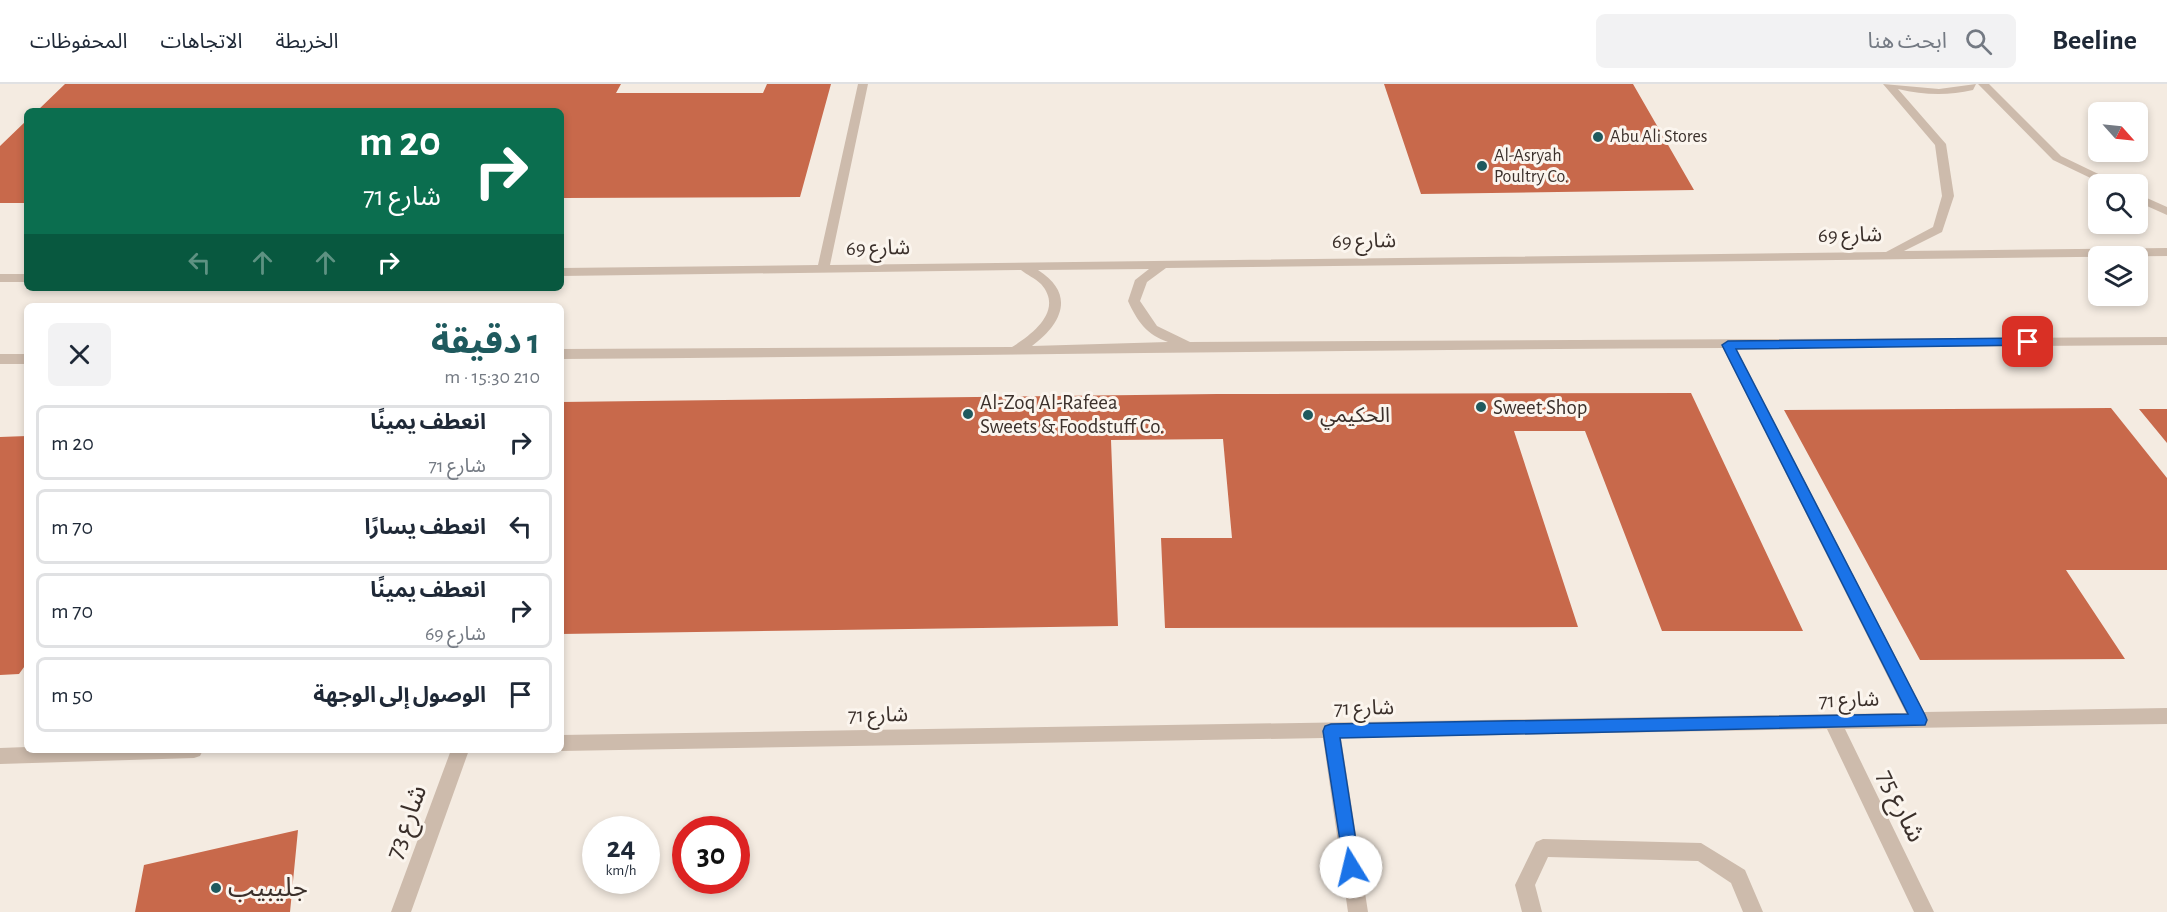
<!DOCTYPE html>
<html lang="ar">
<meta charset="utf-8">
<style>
body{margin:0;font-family:"Alegreya Sans","Noto Sans Arabic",sans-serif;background:#f2f2f3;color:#1f2937;direction:rtl;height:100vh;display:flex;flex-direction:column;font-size:22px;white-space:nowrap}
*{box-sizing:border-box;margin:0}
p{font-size:20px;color:#747a83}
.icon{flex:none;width:33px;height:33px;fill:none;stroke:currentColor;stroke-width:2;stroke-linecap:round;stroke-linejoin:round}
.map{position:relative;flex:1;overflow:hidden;direction:ltr}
.sheet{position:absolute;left:24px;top:219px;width:540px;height:450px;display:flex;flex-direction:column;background:#fff;border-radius:9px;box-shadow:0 3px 9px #0003;direction:rtl}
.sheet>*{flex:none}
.banner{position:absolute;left:24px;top:24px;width:540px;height:183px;border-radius:9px;box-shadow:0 3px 9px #0003;direction:rtl;background:#0b6e4f;color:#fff;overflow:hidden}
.needle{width:39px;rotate:117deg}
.fabs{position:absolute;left:2088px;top:18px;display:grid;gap:12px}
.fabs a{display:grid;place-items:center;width:60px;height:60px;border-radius:9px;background:#fff;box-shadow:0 3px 9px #0003;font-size:30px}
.speed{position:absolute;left:582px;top:732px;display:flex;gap:12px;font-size:30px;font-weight:700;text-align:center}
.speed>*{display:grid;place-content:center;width:78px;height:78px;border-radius:50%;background:#fff;box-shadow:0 3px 9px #0003;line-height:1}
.speed small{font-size:15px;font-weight:400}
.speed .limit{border:9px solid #d22;background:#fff;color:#111}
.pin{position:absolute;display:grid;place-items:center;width:51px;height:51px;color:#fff;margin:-26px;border-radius:12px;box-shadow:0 3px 9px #0006}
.me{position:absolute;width:66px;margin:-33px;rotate:351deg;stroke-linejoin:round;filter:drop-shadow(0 0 4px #0008)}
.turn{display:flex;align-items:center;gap:21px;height:126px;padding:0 24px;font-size:27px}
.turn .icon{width:78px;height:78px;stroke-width:2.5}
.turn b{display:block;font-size:42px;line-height:51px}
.lanes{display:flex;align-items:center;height:57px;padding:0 24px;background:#0003;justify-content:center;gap:30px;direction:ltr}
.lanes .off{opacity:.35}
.round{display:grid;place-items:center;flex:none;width:63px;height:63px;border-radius:9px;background:#f2f2f3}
.head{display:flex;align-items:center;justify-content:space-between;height:102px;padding:0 24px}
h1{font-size:36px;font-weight:700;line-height:45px;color:#1f5a5e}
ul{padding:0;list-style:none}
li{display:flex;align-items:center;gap:18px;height:75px;margin:0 12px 9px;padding:0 12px;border:3px solid #e0e1e3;border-radius:9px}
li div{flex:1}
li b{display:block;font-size:22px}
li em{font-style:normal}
header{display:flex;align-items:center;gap:36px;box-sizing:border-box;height:84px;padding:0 30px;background:#fff;border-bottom:2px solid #e0e1e3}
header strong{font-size:28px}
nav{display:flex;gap:33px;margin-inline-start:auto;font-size:21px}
.search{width:420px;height:54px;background:#f2f2f3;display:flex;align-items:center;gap:15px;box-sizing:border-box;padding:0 21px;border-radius:9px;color:#747a83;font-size:22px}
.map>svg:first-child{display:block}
</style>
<header>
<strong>Beeline</strong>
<div class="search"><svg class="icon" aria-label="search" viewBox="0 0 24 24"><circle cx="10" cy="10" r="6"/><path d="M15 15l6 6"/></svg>ابحث هنا</div>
<nav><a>الخريطة</a><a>الاتجاهات</a><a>المحفوظات</a></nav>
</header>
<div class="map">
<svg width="2167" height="828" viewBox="0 0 2167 828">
<rect width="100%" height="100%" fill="#f4ebe1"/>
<path fill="#c8694b" d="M 65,0 L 621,0 L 616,9 L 763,9 L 767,0 L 831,0 L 800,113 L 561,114 L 561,27 L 37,27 Z
M 1384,0 L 1633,0 L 1694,106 L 1421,110 Z
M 27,36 L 27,119 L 0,119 L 0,62 Z
M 1691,309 L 1803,547 L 1662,547 L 1585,347 L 1514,347 L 1578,543 L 1165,544 L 1161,454 L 1232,454 L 1223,355 L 1111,356 L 1118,542 L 561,550 L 561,318 L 1217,310 Z
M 2111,324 L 2167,394 L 2167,486 L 2066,486 L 2125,575 L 1920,576 L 1784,326 Z
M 2139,325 L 2167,325 L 2167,359 Z
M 27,352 L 27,579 L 19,590 L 0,591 L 0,353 Z
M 298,746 L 290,828 L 135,828 L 144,781 Z"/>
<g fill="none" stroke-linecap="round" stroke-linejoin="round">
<path fill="#cdbbac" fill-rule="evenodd" d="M 858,0 L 868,0 L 830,181 L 1886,168 L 1933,143 L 1942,112 L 1935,61 L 1883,0 L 1939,5 L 1976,0 L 1973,6 C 1947,12 1924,11 1898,5 L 1946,60 L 1954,112 L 1942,148 L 1904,167 L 2167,164 L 2167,172 L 1166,184 L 1147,198 L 1140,217 L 1157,242 L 1190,258 L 2167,253 L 2167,261 L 1736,264 L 1924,628 L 2167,624 L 2167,640 L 1845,645 L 1934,828 L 1914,828 L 1827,645 L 1341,654 L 1368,828 L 1348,828 L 1323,654 L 561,667 L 559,666 L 561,666 L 561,651 L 1906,629 L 1723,264 C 1335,266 948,272 561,275 L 561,265 L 1012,263 C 1033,250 1064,226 1041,200 C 1035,194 1027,191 1021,186 L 561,192 L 561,184 L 818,181 ZM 1149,185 L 1135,196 L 1128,217 C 1137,237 1147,251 1168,258 L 1032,262 C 1062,240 1076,210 1038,186 Z
M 1978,0 L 1989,0 L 2061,72 L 2115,98 L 2116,100 L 2103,100 L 2053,76 Z
M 2138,110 L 2167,123 L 2167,131 L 2138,118 Z
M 0,190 L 27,190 L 27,198 L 0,198 Z
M 0,270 L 27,270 L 27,280 L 0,280 Z
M 27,663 L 27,666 L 203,666 L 200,672 L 194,674 L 0,680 L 0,664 Z
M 451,666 L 469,666 L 411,828 L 391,828 Z
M 1543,755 L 1701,759 L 1745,786 L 1763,828 L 1743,828 L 1731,799 L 1698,777 L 1548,773 L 1535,801 L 1542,828 L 1522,828 L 1515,801 L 1536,758 Z"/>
</g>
<path fill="#1a73e8" stroke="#114b97" stroke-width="1.5" d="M 2028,254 L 2033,255 L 2033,261 L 1736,265 L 1925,631 L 1927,636 L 1925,641 L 1340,654 L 1360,783 L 1357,789 L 1351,791 L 1345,789 L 1323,647 L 1325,642 L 1331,640 L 1908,630 L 1722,261 L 1728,257 Z"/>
<g fill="#1f5a5e" stroke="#fbf5ee" stroke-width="2">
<circle cx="1598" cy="53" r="6"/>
<circle cx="1482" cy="82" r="6"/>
<circle cx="1481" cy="323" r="6"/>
<circle cx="968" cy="330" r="6"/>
<circle cx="1308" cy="331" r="6"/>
<circle cx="216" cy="804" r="6"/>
</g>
<g text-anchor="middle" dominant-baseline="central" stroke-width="6" stroke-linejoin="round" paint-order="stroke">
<g font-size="18" fill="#3b302b" stroke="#fbf5ee" text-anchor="start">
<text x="1610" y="53">Abu Ali Stores</text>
<text x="1494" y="72">Al-Asryah<tspan x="1494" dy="21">Poultry Co.</tspan></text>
</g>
<g font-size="21" fill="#3b302b" stroke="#fbf5ee">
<text transform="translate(1850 151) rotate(-1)">شارع 69</text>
<text transform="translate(1364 157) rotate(-1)">شارع 69</text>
<text transform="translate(878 164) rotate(-1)">شارع 69</text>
<text transform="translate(1849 616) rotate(-2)">شارع 71</text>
<text transform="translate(1364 624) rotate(-1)">شارع 71</text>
<text transform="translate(878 631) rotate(-1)">شارع 71</text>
</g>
<g font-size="21" fill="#3b302b" stroke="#fbf5ee" text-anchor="start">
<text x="980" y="318">Al-Zoq Al-Rafeea<tspan x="980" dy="24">Sweets &amp; Foodstuff Co.</tspan></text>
<text x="1493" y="323">Sweet Shop</text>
<text x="1320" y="331">الحكيمي</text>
</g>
<g font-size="26" fill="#3b302b" stroke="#fbf5ee">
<text transform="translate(1901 722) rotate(64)">شارع 75</text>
<text transform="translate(406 738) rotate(-70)">شارع 73</text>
</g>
<g font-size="26" fill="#3b302b" stroke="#fbf5ee" text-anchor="start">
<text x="228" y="804">جليبيب</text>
</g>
</g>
</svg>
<div class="fabs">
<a><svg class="needle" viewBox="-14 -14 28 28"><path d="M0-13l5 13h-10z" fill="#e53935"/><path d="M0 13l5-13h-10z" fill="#747a83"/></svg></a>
<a><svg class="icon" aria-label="search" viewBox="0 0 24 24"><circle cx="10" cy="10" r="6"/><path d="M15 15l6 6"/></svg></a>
<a><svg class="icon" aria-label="layers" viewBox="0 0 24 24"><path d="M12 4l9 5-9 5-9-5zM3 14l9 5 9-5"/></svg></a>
</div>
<div class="speed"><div>24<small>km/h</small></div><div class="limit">30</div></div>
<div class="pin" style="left:2028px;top:258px;background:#d93025"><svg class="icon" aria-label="arrive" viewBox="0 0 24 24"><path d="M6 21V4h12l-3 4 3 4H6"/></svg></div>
<svg class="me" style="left:1351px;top:783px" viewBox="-20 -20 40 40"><circle r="19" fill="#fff"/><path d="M0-13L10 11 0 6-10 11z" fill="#1a73e8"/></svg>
<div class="banner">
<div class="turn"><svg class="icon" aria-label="right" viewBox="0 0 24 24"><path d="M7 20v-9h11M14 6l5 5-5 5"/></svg><div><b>20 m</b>شارع 71</div></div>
<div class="lanes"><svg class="icon off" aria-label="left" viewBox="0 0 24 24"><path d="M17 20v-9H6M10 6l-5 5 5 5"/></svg><svg class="icon off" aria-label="ahead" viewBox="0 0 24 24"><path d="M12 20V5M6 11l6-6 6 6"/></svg><svg class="icon off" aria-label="ahead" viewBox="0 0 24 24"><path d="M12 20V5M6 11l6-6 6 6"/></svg><svg class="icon" aria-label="right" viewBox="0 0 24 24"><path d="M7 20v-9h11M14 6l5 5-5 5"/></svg></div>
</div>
<section class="sheet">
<div class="head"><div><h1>1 دقيقة</h1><p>210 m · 15:30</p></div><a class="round"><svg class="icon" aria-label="close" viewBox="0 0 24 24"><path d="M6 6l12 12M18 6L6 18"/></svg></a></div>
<ul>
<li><svg class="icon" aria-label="right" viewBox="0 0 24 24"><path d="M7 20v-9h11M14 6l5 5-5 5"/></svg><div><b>انعطف يمينًا</b><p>شارع 71</p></div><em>20 m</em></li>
<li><svg class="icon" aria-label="left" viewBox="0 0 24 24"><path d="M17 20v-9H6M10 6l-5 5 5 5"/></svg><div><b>انعطف يسارًا</b></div><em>70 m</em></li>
<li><svg class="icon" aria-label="right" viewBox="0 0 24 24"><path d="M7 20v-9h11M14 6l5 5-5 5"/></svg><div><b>انعطف يمينًا</b><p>شارع 69</p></div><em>70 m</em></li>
<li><svg class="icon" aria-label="arrive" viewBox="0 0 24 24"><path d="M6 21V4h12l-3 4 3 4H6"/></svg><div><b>الوصول إلى الوجهة</b></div><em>50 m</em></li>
</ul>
</section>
</div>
